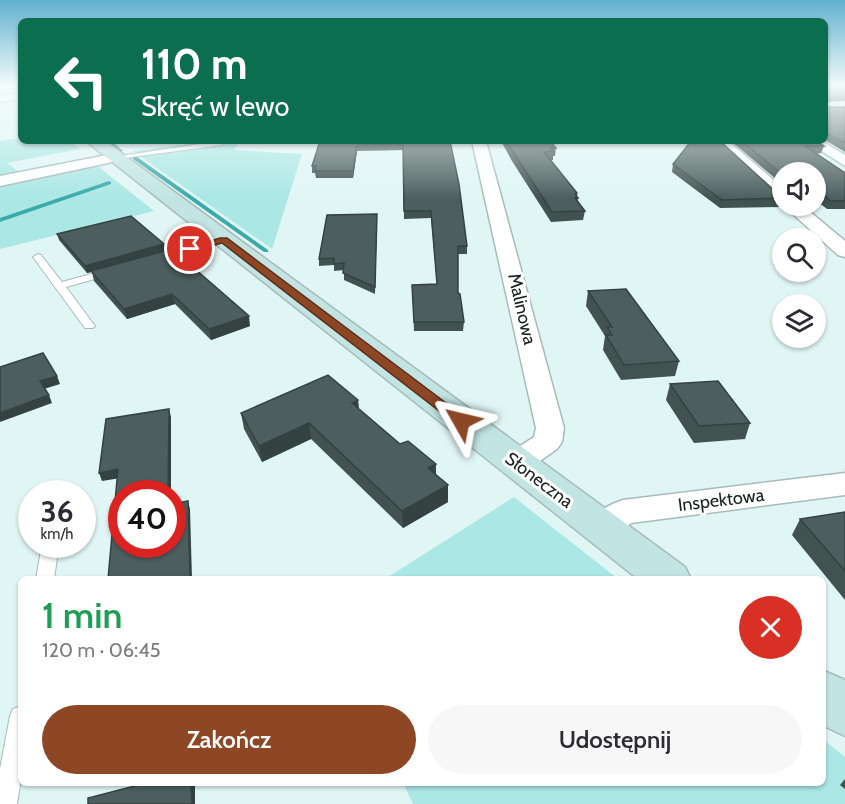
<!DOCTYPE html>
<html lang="pl">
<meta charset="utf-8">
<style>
body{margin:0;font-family:Cabin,sans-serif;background:#f7f7f7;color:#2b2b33;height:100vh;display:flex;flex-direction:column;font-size:22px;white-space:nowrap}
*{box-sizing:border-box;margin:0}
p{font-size:20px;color:#7c7c81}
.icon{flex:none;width:33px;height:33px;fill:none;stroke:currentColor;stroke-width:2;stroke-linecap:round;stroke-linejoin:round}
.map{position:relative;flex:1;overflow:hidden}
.details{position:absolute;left:18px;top:576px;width:808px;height:210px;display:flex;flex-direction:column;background:#fff;border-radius:9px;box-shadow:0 2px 4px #0004}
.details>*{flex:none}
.guide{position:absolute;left:18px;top:18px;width:810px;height:126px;border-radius:9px;box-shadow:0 2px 4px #0004;background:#0b6e4f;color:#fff;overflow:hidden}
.fabs{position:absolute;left:772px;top:162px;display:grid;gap:12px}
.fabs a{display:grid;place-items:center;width:54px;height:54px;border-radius:50%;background:#fff;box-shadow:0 2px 4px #0004;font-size:30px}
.speed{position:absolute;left:18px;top:480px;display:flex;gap:12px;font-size:30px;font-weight:700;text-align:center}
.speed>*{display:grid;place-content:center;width:78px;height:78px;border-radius:50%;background:#fff;box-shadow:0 2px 4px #0004;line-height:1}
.speed small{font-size:15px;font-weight:400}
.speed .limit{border:9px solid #d22;background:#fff;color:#111}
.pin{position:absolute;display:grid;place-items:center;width:51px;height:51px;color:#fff;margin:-26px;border:3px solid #fff;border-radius:50%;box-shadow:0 2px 6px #0007}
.me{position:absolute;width:66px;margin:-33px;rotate:307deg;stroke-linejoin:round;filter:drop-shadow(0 0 4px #0008)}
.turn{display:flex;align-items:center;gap:21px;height:126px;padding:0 24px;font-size:27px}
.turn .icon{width:78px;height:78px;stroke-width:2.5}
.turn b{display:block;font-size:42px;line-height:51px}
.round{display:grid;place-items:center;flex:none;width:63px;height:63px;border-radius:32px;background:#f7f7f7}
.headline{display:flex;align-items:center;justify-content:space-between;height:102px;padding:0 24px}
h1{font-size:36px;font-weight:600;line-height:45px;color:#1e9e55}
.button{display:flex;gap:12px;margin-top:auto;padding:12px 24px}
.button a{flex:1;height:69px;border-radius:36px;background:#8e4725;color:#fff;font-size:24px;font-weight:600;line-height:69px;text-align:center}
.button a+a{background:#f7f7f7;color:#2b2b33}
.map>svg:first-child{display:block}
</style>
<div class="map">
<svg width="845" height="804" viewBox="0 0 845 804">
<rect width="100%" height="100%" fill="#e0f6f5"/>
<path fill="#abe7e5" d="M 21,138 L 21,141 L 70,141 L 80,149 L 7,163 L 19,172 L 0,177 L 0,141 Z
M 213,141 L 239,141 L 234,150 L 302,154 L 272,249 L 133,151 Z
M 95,164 L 154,211 L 0,249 L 0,183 Z
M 514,497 L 618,579 L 385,579 Z
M 824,740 L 845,757 L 845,804 L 413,804 L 403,783 L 824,783 Z"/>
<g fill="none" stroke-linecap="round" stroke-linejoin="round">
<path fill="#3baaa9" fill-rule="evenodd" d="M 106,141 L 111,141 L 123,151 L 119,152 Z
M 133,157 L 137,157 L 268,250 L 268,252 L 264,252 L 133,159 Z
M 109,181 L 111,182 L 111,184 L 0,222 L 0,218 Z"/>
<defs>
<path id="lane" d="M 220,141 L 227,141 L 222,145 L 117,159 L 113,157 Z
M 221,238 L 229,240 L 159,261 L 154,258 Z
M 38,254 L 41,255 L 62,282 L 109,269 L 113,270 L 113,274 L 66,287 L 95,326 L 93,328 L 85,328 L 33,257 Z
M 42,544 L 59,544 L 54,579 L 36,579 Z
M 21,706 L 21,779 L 17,804 L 0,804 L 0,769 L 10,716 L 13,709 Z"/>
<path id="street" d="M 21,93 L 21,99 L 0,102 L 0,96 Z
M 472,141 L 486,141 L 564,428 L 562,442 L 557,449 L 527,470 L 516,473 L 505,470 L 501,463 L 505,456 L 534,437 L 536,428 Z
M 713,141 L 728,141 L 783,188 L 783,202 L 777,201 Z
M 806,141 L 822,141 L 845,155 L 845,166 Z
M 117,153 L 122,154 L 124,157 L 122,160 L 0,186 L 0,176 Z
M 784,206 L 803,206 L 845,241 L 845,257 L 838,255 Z
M 845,473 L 845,495 L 631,523 C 617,534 608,542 589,537 L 584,528 C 592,514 608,505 623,500 Z"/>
<path id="secondary" d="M 13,86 L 21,86 L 21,91 Z
M 86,141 L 105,141 L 685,567 L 691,579 L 638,579 Z
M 824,671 L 845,680 L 845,736 L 824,726 Z"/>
</defs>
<use href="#lane" stroke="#a6bbba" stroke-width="2"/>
<use href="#street" stroke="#a6bbba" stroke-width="3"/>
<use href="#secondary" stroke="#a6bbba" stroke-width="3"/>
<use href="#lane" fill="#fff" fill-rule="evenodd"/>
<use href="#street" fill="#fff" fill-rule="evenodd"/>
<use href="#secondary" fill="#c2e5e4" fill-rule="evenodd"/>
</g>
<path fill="#415251" d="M 825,105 L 827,107 L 845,107 L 845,152 L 825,140 Z
M 320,141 L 450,141 L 467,246 L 467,254 L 458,254 L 458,293 L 464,322 L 463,331 L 414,331 L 412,285 L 437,285 L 431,218 L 404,219 L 403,150 L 357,151 L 353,178 L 316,178 L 315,173 L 312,173 L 312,166 Z
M 501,141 L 550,141 L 556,148 L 555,156 L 553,156 L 553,160 L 551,160 L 577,193 L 578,202 L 585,211 L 583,220 L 551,222 L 512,161 Z
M 731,141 L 816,141 L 824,146 L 821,153 L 816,154 L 845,173 L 845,209 L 827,209 L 822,205 L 816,205 L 816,172 L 783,172 L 783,185 Z
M 673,164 L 783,195 L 783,205 L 782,207 L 720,208 L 672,172 Z
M 377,220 L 375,294 L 344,280 L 344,270 L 334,271 L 334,265 L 319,266 L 319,259 Z
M 57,234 L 164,244 L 166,250 L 250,326 L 211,340 L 175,304 L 127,319 L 94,281 L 92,272 L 87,273 L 59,240 Z
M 588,291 L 679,361 L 675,376 L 621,380 L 603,350 L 605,336 L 586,306 Z
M 670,384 L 750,423 L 745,439 L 694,443 L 666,400 Z
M 358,400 L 359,409 L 436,474 L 448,502 L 403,528 L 311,439 L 262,462 L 244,429 L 241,413 Z
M 845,512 L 845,600 L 792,535 L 800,519 Z
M 845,779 L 845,789 L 840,785 Z"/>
<path fill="#354242" d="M 845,94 L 845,101 L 825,102 L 825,96 Z
M 357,144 L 357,151 L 353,178 L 353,171 Z
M 164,244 L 166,251 L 87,273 L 85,266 Z
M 172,294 L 175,304 L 127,319 L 124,309 Z
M 249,316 L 250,326 L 211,340 L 209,329 Z
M 57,376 L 60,384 L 44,389 L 40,381 Z
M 49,395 L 52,403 L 0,422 L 0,413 Z
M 358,400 L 359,416 L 352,403 Z
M 169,409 L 171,417 L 171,494 L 168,494 Z
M 309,423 L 311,439 L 262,462 L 259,446 Z
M 436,464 L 436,480 L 428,468 Z
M 118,469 L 121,478 L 102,481 L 99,473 Z
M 448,485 L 448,502 L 403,528 L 402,511 Z
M 188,501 L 190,509 L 192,579 L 190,579 Z
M 191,783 L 195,783 L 195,804 L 192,804 Z"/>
<path fill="#4c5f5e" stroke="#354242" stroke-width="1.5" d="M 825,86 L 845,86 L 845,94 L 825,96 L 825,104 Z
M 825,105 L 827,107 L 845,107 L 845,143 L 825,132 Z
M 320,141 L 450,141 L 459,184 L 467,246 L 458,246 L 458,293 L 460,294 L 464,322 L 414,322 L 412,285 L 437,284 L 431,211 L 404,211 L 403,144 L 357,144 L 353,171 L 315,171 L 316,166 L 312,166 Z
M 506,141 L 550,141 L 556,148 L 551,148 L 553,151 L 544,152 L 577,193 L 575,194 L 578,198 L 575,198 L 585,211 L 552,212 Z
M 691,141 L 720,141 L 778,194 L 783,195 L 783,198 L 722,200 L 673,164 Z
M 742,141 L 816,141 L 824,146 L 805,146 L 845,173 L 845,201 L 830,201 L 825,196 L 816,196 L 816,172 L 783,172 L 783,175 Z
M 377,214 L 375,287 L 343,273 L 344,263 L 334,264 L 334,258 L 319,259 L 327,215 Z
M 131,216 L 164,244 L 85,266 L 57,234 Z
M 172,249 L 249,316 L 209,329 L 172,294 L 124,309 L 91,271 Z
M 626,289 L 679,361 L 624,365 L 606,335 L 612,335 L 607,327 L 612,327 L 588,291 Z
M 43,353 L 57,376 L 40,381 L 49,395 L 0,413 L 0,367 Z
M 328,375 L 358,400 L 352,403 L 400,444 L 408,441 L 436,464 L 428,468 L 448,485 L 402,511 L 309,423 L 259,446 L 241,413 Z
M 718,381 L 750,423 L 699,426 L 670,384 Z
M 169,409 L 168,494 L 122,494 L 122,544 L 172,544 L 172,504 L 188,501 L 190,579 L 108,579 L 118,469 L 99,473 L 106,419 Z
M 845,512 L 845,571 L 800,519 Z
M 146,783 L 191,783 L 192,804 L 88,804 L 88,798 Z"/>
<linearGradient id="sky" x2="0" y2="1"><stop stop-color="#63b0cf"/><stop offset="0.43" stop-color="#f1fbfa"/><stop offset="1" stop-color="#f1fbfa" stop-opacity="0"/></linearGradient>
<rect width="845" height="199" fill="url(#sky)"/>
<path fill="#8e4725" stroke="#5c2e18" stroke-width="1.5" d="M 220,238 L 227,238 L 466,418 L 468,421 L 466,424 L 456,424 L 222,243 L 190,252 L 185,249 Z"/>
<g text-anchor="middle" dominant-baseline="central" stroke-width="6" stroke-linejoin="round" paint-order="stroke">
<g font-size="18" fill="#192120" stroke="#fff">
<text transform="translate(522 309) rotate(77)">Malinowa</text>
<text transform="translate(539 480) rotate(37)">Słoneczna</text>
<text transform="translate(721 500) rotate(-7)">Inspektowa</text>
</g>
</g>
</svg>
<div class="fabs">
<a><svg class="icon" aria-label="sound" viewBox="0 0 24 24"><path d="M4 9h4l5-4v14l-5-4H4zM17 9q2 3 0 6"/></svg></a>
<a><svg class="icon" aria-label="search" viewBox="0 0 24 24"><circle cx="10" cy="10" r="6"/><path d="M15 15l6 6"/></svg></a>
<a><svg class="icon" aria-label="layers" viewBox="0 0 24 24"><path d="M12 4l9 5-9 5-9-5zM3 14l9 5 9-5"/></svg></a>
</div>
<div class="speed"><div>36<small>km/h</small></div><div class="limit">40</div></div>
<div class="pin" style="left:190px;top:249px;background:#d93025"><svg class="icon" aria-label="arrive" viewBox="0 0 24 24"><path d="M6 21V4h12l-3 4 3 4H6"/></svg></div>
<svg class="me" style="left:461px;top:421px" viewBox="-20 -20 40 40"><path d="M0-17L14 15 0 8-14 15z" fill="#8e4725" stroke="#fff" stroke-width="4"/></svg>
<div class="guide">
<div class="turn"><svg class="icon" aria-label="left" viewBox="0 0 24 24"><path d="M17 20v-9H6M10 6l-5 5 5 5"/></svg><div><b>110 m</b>Skręć w lewo</div></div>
</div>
<section class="details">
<div class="headline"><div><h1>1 min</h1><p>120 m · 06:45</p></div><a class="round" style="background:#d93025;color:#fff"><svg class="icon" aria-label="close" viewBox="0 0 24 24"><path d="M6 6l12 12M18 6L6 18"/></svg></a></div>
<div class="button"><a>Zakończ</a><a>Udostępnij</a></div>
</section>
</div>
